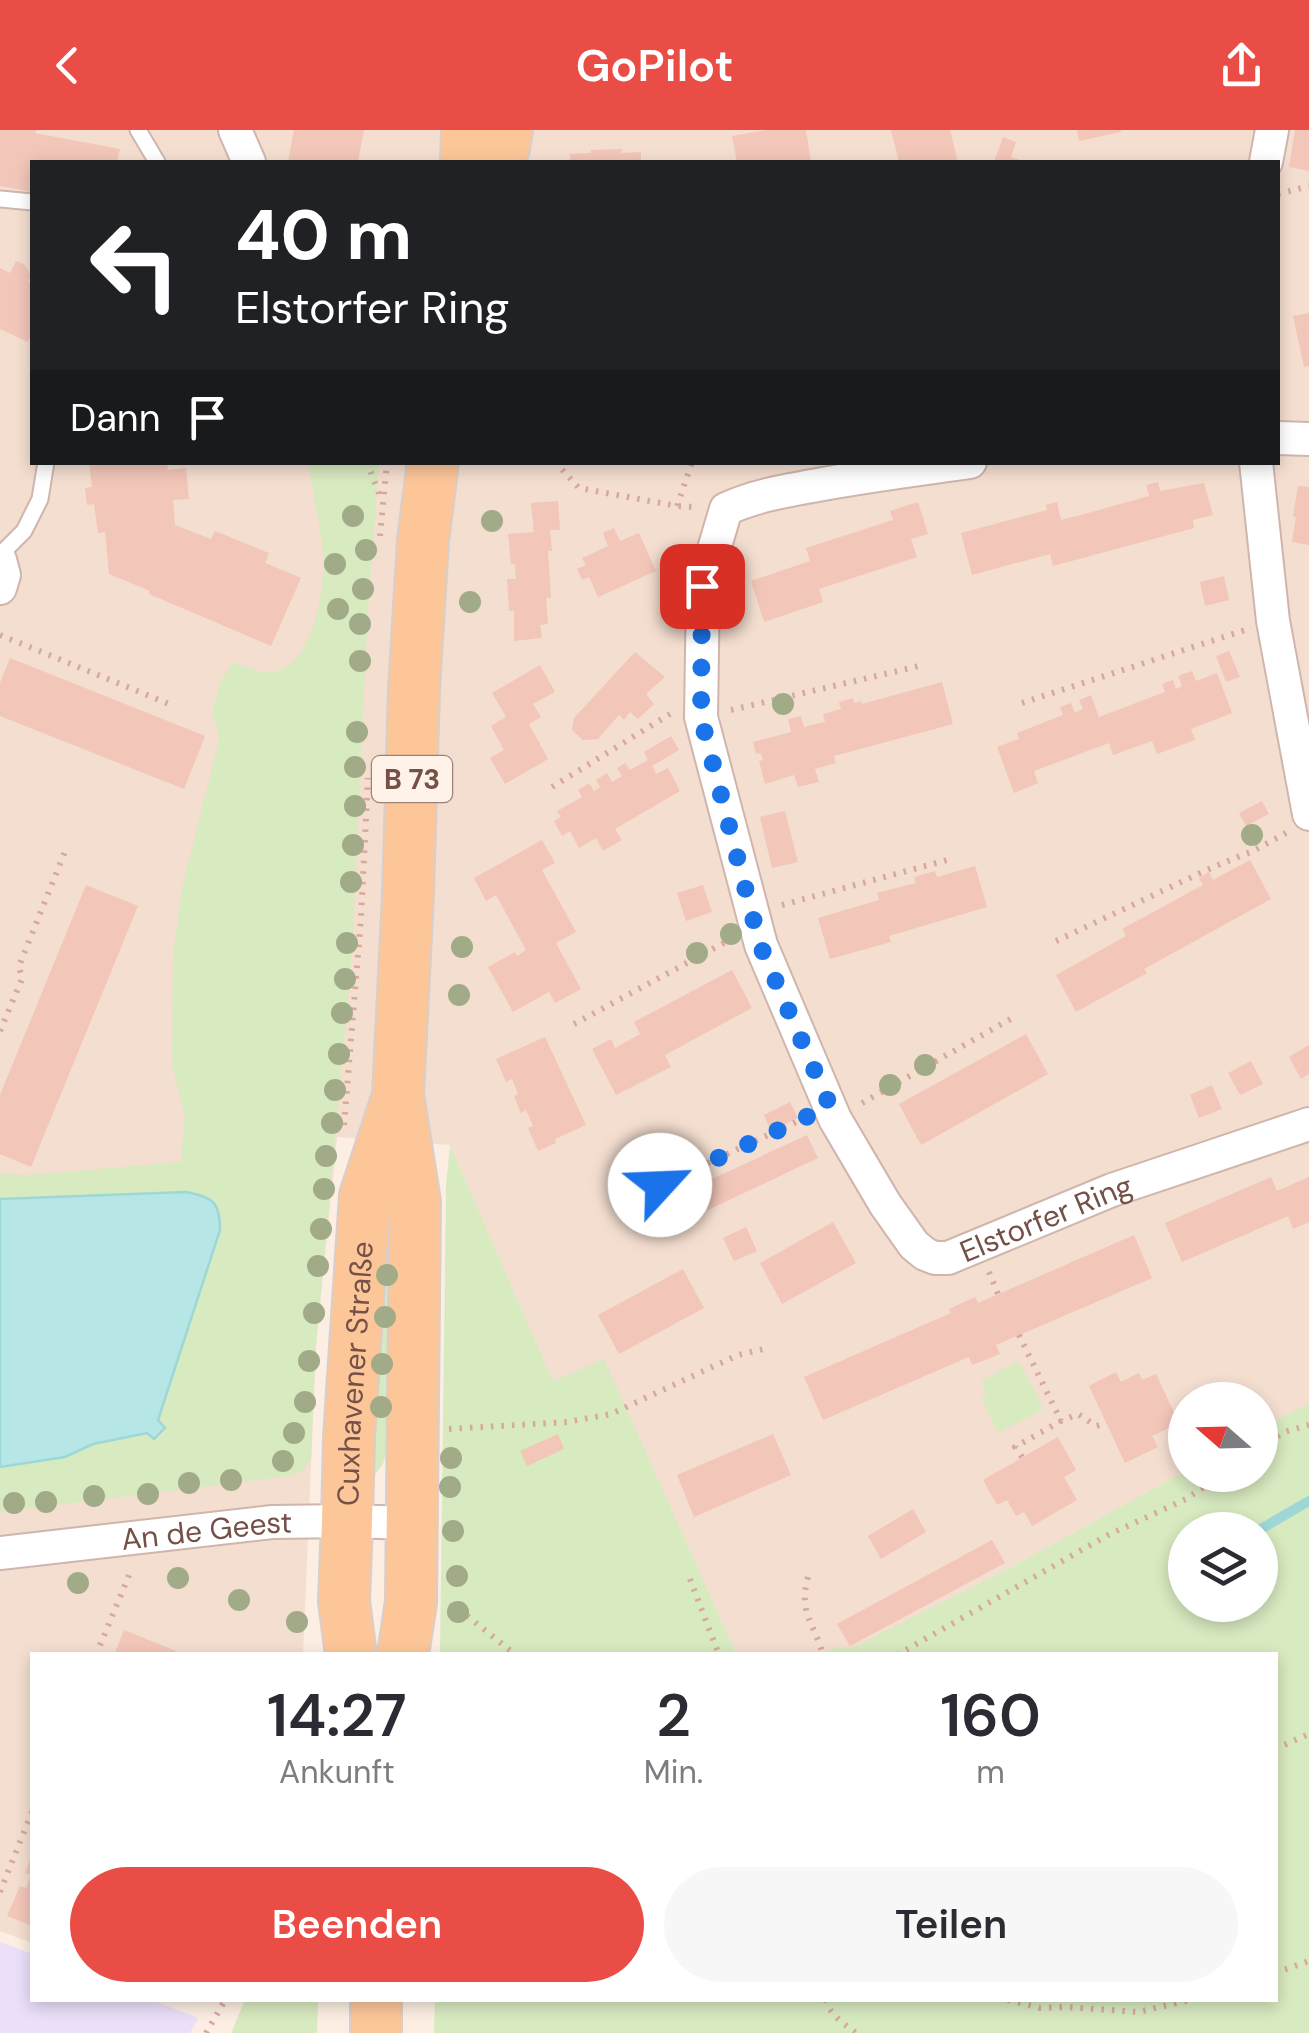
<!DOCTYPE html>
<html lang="de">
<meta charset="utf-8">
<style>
body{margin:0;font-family:"DM Sans",sans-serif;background:#f7f7f7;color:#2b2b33;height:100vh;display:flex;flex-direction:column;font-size:38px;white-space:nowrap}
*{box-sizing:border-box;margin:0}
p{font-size:32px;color:#7c7c81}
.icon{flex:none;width:55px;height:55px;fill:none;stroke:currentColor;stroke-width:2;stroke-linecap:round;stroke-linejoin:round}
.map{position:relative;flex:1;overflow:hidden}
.panel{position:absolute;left:30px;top:1522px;width:1248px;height:350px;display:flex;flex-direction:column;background:#fff;border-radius:0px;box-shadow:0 5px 15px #0003}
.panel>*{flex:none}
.top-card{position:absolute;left:30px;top:30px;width:1250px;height:305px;border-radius:0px;box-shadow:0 5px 15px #0003;background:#202124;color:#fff;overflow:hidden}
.needle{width:65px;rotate:290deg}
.fabs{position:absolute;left:1168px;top:1252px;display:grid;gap:20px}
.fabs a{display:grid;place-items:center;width:110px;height:110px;border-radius:50%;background:#fff;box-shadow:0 5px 15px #0003;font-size:50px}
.pin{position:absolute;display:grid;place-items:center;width:85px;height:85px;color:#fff;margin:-42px;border-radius:20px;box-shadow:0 5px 15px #0006}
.me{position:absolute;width:110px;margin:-55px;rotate:65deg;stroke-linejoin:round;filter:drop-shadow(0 0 8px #0008)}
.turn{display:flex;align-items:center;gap:35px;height:210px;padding:0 40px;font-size:45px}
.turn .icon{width:130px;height:130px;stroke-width:2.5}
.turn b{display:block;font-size:70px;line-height:85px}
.then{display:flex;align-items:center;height:95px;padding:0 40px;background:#0003;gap:20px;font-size:38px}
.eta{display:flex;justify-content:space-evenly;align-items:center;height:170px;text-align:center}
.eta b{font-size:60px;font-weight:600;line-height:70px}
.cta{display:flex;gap:20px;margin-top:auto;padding:20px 40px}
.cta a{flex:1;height:115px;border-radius:60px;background:#e94d45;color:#fff;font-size:40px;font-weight:600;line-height:115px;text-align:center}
.cta a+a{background:#f7f7f7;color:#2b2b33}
header{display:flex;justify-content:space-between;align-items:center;height:130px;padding:0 40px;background:#e94d45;color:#fff;font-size:45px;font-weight:600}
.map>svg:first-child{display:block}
</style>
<header><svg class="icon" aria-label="back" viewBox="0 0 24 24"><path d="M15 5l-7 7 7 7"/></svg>GoPilot<svg class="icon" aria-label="share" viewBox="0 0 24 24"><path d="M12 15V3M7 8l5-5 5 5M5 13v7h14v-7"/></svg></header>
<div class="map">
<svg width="1309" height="1903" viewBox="0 0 1309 1903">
<rect width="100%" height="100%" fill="#fceee2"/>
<path fill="#f4ded0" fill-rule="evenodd" d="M 0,0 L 1309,0 L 1309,1273 L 1260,1299 L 1260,1270 L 1185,1270 L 1185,1341 L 1017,1434 L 850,1520 L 837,1517 L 817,1525 L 737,1525 L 604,1230 L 553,1251 L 450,1015 L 337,1007 L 316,1216 L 303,1525 L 32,1525 L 32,1813 L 0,1801 ZM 32,32 L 1278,32 L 1278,332 L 32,332 Z"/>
<path fill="#ebdff9" d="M 0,1812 L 32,1824 L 32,1870 L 152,1870 L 198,1888 L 190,1903 L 0,1903 Z"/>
<path fill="#d8eac0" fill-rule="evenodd" d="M 308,333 L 379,333 L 367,496 L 352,824 L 316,1216 L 311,1328 L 304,1340 L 290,1346 L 0,1382 L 0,1337 L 64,1327 L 93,1314 L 148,1302 L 154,1309 L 165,1298 L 158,1291 L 220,1100 L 220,1082 L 186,1062 L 0,1069 L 0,1044 L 29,1045 L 181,1032 L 185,986 L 172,935 L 173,822 L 183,754 L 220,606 L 212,583 L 221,551 L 233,532 C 245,536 258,543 270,542 C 313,541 325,458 323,425 C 320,394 313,363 308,333 Z
M 390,1014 L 390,1309 L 383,1334 L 368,1354 Z
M 450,1015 L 553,1251 L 604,1229 L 737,1525 L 440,1525 L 446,1056 Z
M 1019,1231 L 1044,1279 L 998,1303 L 981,1268 L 987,1264 L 981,1251 Z
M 1309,1273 L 1309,1903 L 434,1903 L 435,1870 L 1275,1870 L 1275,1525 L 817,1525 L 837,1517 L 850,1519 L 1017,1434 L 1185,1341 L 1185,1345 L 1260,1345 L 1260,1299 ZM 1185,1400 L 1260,1400 L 1260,1475 L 1185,1475 Z
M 245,1870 L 318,1870 L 317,1903 L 231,1903 Z"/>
<path fill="#b6e6e5" stroke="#9dd8d7" stroke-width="2.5" d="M 186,1062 C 213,1067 220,1072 220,1100 L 158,1290 L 165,1298 L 154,1309 L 147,1303 L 93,1314 L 65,1327 L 0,1337 L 0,1069 Z"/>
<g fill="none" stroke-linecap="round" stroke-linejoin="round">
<path stroke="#9dd8d7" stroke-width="10" d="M 1259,1400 L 1309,1371"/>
</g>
<path fill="#f2c6b9" d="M 0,0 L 36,0 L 35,3 L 120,19 L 117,32 L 32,32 L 32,62 L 0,56 Z
M 294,0 L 364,0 L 358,32 L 288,32 Z
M 767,0 L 806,0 L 811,32 L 737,32 L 732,6 Z
M 891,0 L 950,0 L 958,32 L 899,32 Z
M 1077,0 L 1121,0 L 1121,2 L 1079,11 Z
M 1295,0 L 1309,0 L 1309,41 L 1289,37 Z
M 1003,7 L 1016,12 L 1011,27 L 1026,32 L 994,32 Z
M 622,19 L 621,23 L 641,22 L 641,32 L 570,32 L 570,24 L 591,23 L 591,20 Z
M 16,131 L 24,134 L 31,145 L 28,151 L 32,153 L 32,202 L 28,212 L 0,199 L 0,138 L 10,143 Z
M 1309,183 L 1309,236 L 1304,237 L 1293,186 Z
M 89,332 L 167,332 L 168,340 L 186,338 L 189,369 L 173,370 L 175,395 L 211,409 L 215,401 L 269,423 L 265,433 L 301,448 L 271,516 L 149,464 L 150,461 L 109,444 L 105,402 L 98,403 L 94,374 L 87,375 L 85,358 L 92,357 Z
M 1158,352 L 1160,361 L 1204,353 L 1213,385 L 1193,390 L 1194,398 L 1053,436 L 1050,424 L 972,445 L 961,403 L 1047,380 L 1046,375 L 1057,372 L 1061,390 L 1081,385 L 1149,366 L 1146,355 Z
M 1298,356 L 1309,357 L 1309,415 L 1292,412 L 1296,387 L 1293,386 Z
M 558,371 L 560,400 L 550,400 L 552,421 L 548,421 L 551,468 L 546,468 L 548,494 L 540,495 L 542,508 L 514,511 L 514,481 L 509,481 L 507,449 L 516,449 L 515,434 L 511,434 L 508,404 L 534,402 L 531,373 Z
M 918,372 L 928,404 L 911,409 L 917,427 L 819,459 L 823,472 L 764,492 L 751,451 L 810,431 L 806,418 L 893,390 L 890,381 Z
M 614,398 L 620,411 L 639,403 L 656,441 L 598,467 L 589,447 L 582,450 L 577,439 L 586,435 L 582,428 L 608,416 L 603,403 Z
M 1224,446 L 1229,470 L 1205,476 L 1200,452 Z
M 1229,521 L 1240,547 L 1226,552 L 1216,526 Z
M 635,522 L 665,547 L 646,564 L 654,574 L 638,589 L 630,582 L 624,590 L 619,585 L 598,609 L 583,610 L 572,600 L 574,588 Z
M 10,528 L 205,606 L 184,659 L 0,586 L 0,553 Z
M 540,535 L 555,562 L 533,574 L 541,587 L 529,594 L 548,629 L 505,654 L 490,628 L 504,620 L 491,596 L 506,587 L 492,563 Z
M 1192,541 L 1196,551 L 1217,543 L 1232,583 L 1191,599 L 1195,610 L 1157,624 L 1152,611 L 1113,625 L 1109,613 L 1034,641 L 1038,653 L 1014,663 L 997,617 L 1019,609 L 1017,603 L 1063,585 L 1060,577 L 1071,573 L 1075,583 L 1083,579 L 1079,570 L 1091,565 L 1099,587 L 1165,562 L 1162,554 L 1173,550 L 1176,559 L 1182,556 L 1178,546 Z
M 942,552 L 953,594 L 834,626 L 836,633 L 815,639 L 819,652 L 798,657 L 794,645 L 765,654 L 759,631 L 763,630 L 761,623 L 756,624 L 753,612 L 791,602 L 788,589 L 801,586 L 804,597 L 825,592 L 823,584 L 841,579 L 839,572 L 853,568 L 854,573 L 861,571 L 862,574 Z
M 671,606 L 679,620 L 652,636 L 656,644 L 668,638 L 680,661 L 615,699 L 622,710 L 603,721 L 596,708 L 579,718 L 570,701 L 562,706 L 554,691 L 561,687 L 557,681 L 582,667 L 578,660 L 589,653 L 594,661 L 600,657 L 596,650 L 607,643 L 612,652 L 622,646 L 617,638 L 625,633 L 630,640 L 648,630 L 644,622 Z
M 1262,671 L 1269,684 L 1246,696 L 1239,683 Z
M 785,681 L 798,732 L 772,738 L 760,687 Z
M 542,710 L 555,733 L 542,740 L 576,802 L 556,813 L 581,859 L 555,873 L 549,862 L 513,882 L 488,837 L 515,822 L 517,826 L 526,820 L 496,765 L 486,771 L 474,748 Z
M 1250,730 L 1271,769 L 1144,839 L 1147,843 L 1076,882 L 1056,845 L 1126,806 L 1122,799 L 1203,755 L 1199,748 L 1209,742 L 1213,750 Z
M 975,736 L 987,777 L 889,806 L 891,812 L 830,829 L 818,788 L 879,770 L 877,763 L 916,753 L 914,747 L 935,741 L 937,747 Z
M 86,755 L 138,776 L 31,1037 L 0,1024 L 0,965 Z
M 703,755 L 712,782 L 686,791 L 677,763 Z
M 732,840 L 752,878 L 665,925 L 671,937 L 616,965 L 592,919 L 611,909 L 615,918 L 640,904 L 634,892 Z
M 1026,904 L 1048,944 L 921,1015 L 899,974 Z
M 545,907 L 586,995 L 555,1009 L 556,1013 L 538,1021 L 528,998 L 533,996 L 526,980 L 521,983 L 514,966 L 518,964 L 512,949 L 506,952 L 496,929 Z
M 1309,915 L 1309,944 L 1301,949 L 1289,927 Z
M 1251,931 L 1263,954 L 1240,965 L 1228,943 Z
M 1212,955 L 1222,979 L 1199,988 L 1190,965 Z
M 790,972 L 798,988 L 771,1001 L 764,985 Z
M 807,1005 L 818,1028 L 708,1080 L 697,1056 Z
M 1271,1047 L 1277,1061 L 1309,1047 L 1309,1092 L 1293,1099 L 1288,1086 L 1182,1132 L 1165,1093 Z
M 833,1092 L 856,1133 L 782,1174 L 760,1133 Z
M 746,1097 L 757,1121 L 734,1131 L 723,1108 Z
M 1134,1105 L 1152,1148 L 996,1215 L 1000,1224 L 972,1235 L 969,1227 L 823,1290 L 804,1247 L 951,1183 L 949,1179 L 975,1167 L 978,1173 Z
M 683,1139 L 704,1178 L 619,1224 L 598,1185 Z
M 1116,1242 L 1121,1252 L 1139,1243 L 1142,1250 L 1156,1244 L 1179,1293 L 1152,1306 L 1158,1317 L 1125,1333 L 1089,1256 Z
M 558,1304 L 564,1319 L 527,1336 L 520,1321 Z
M 773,1304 L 791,1345 L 694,1387 L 677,1345 Z
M 1058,1307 L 1076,1340 L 1064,1347 L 1077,1370 L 1032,1396 L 1024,1382 L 1016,1386 L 1007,1370 L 997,1375 L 983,1350 Z
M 913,1379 L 926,1402 L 881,1429 L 868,1406 Z
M 992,1410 L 1005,1433 L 850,1516 L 837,1494 Z
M 124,1500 L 176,1521 L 174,1525 L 114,1525 Z
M 32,1725 L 32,1796 L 7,1786 L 20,1756 L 26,1758 L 31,1745 L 25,1743 Z"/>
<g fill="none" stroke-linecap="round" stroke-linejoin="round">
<defs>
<path id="lane" d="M 138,0 L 157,32
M 0,69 L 32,72
M 0,425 L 24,401 L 40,369 L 46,332"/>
<g id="street">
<path d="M 235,0 L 249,32"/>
<path d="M 1266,32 L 1272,0"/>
<path d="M 1278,308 L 1309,309"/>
<path id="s1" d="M 970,332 C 921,339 872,345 823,354 C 789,360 757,365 726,379 L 703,456 L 701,587 L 761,815 L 835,989 L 885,1074 L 914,1115 L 925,1124 L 935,1128 L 948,1128 L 1112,1060 L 1309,994"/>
<path d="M 1256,332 L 1273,491 L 1309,684"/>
<path d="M 0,430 L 4,445 L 0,458"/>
<path id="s2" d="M 0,1423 L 272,1392 L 347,1391 L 412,1393"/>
</g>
<g id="primary">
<path d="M 466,32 L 467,0"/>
<path d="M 498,32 L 504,18 L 507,0"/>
<path id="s3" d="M 351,1525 L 344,1471 L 347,1391 L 349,1307 L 365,1066 L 395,975"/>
<path d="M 403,1525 L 411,1472 L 415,1072 L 398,965 L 408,765 L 414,559 L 423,411 L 433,332"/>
<path d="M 376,1870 L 376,1903"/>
</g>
</defs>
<use href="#lane" stroke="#d0b5ac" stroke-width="19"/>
<use href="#street" stroke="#d0b5ac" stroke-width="36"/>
<use href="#primary" stroke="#d8cecc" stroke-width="54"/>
<path stroke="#d7a99d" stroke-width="6" stroke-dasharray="2.5 8" stroke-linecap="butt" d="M 1278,64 L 1309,56
M 367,332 L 381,369
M 555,332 L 579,358 L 677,376 L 694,377
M 677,376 L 692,332
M 380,406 L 387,332
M 0,505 L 174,576
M 1022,573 L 1245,500
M 731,580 L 919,536
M 552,657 L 670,584
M 782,775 L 947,730
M 1056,811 L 1211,738 L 1255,720 L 1286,703
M 574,894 L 731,809
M 0,901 L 22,849 L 19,836 L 66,719
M 862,973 L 1014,887
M 344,995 L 361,788 L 368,648
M 660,1055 L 805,988
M 989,1142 L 998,1164
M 1019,1205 L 1061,1291 L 1078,1284 L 1096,1296 L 1107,1293
M 449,1299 L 567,1292 L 611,1284 L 738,1225 L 768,1218
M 1260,1318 L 1284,1302 L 1309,1295
M 1022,1327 L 1015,1317 L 1061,1291
M 808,1447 C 798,1483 814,1492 823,1525
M 690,1449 L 719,1525
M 449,1475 L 466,1485 L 516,1525
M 96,1525 L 132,1438
M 897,1525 L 1108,1405 L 1186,1369 L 1221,1345
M 1275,1619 L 1309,1604
M 0,1762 L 32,1682
M 1275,1843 L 1309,1831
M 826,1870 C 829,1884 844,1894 856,1903
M 1008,1870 L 1040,1878 L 1067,1877 L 1138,1882 L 1190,1870
M 206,1903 L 225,1870"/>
<use href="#lane" stroke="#fff" stroke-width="15"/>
<use href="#street" stroke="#fff" stroke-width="32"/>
<use href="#primary" stroke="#fcc699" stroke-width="50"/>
</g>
<g fill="#a2ab87">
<circle cx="353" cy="386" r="11"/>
<circle cx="492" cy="391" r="11"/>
<circle cx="366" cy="420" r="11"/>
<circle cx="335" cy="434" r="11"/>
<circle cx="363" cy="459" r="11"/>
<circle cx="470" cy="472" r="11"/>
<circle cx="338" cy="479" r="11"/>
<circle cx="360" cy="494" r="11"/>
<circle cx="360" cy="531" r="11"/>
<circle cx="783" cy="574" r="11"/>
<circle cx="357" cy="602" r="11"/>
<circle cx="355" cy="637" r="11"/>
<circle cx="355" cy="676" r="11"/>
<circle cx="1252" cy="705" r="11"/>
<circle cx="353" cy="715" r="11"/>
<circle cx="351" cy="752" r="11"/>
<circle cx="731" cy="804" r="11"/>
<circle cx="347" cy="813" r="11"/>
<circle cx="462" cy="817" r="11"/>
<circle cx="697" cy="823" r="11"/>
<circle cx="345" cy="849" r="11"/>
<circle cx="459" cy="865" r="11"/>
<circle cx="342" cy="883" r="11"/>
<circle cx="339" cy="924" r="11"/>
<circle cx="925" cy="935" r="11"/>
<circle cx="890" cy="955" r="11"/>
<circle cx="335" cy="960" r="11"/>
<circle cx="332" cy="993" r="11"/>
<circle cx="326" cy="1026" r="11"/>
<circle cx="324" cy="1059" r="11"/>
<circle cx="321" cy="1099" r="11"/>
<circle cx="318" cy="1136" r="11"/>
<circle cx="387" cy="1145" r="11"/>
<circle cx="314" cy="1183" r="11"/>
<circle cx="385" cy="1187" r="11"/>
<circle cx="309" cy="1231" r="11"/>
<circle cx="382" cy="1234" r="11"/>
<circle cx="305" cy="1272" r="11"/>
<circle cx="381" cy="1277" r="11"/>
<circle cx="294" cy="1303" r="11"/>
<circle cx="451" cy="1328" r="11"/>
<circle cx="283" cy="1331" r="11"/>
<circle cx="231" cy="1350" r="11"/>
<circle cx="189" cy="1353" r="11"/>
<circle cx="450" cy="1357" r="11"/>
<circle cx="148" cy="1364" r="11"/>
<circle cx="94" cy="1366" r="11"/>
<circle cx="46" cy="1372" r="11"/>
<circle cx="14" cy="1373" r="11"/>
<circle cx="453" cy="1401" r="11"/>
<circle cx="457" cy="1446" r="11"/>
<circle cx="178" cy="1448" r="11"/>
<circle cx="78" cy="1453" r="11"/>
<circle cx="239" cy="1470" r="11"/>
<circle cx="458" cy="1482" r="11"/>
<circle cx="297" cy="1492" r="11"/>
</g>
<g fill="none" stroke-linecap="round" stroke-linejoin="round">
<path stroke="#1a73e8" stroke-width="18" stroke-dasharray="0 32.4" d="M 660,1055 L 830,976 L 760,815 L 701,588 L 702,456"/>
</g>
<g text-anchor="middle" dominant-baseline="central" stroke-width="8" stroke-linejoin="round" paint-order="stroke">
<rect fill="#fff2e8" stroke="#9e8178" stroke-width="2.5" x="372" y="626" width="80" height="46" rx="8"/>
<g font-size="28" font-weight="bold" fill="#745048">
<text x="412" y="649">B 73</text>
</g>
<g font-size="30" fill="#745048" stroke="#fff2e8">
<text stroke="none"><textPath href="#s1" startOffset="1178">Elstorfer Ring</textPath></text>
<text stroke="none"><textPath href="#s3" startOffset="282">Cuxhavener Straße</textPath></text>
<text stroke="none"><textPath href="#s2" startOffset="208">An de Geest</textPath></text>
</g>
</g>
</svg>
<div class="fabs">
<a><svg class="needle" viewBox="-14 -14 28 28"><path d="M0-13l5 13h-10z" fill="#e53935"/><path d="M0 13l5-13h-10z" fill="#7c7c81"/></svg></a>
<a><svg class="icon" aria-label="layers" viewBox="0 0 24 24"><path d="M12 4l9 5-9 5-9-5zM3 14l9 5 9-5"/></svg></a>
</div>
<div class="pin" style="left:702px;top:456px;background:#d93025"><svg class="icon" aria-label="arrive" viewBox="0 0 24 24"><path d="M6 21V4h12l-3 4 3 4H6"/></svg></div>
<svg class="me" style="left:660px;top:1055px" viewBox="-20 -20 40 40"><circle r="19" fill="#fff"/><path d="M0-13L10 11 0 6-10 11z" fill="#1a73e8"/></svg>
<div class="top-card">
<div class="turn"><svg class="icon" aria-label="left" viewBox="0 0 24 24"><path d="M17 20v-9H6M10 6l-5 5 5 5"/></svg><div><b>40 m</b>Elstorfer Ring</div></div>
<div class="then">Dann<svg class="icon" aria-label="arrive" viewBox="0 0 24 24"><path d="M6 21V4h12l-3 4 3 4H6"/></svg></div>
</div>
<section class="panel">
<div class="eta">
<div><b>14:27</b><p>Ankunft</p></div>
<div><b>2</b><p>Min.</p></div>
<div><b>160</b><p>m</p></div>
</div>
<div class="cta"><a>Beenden</a><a>Teilen</a></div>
</section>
</div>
